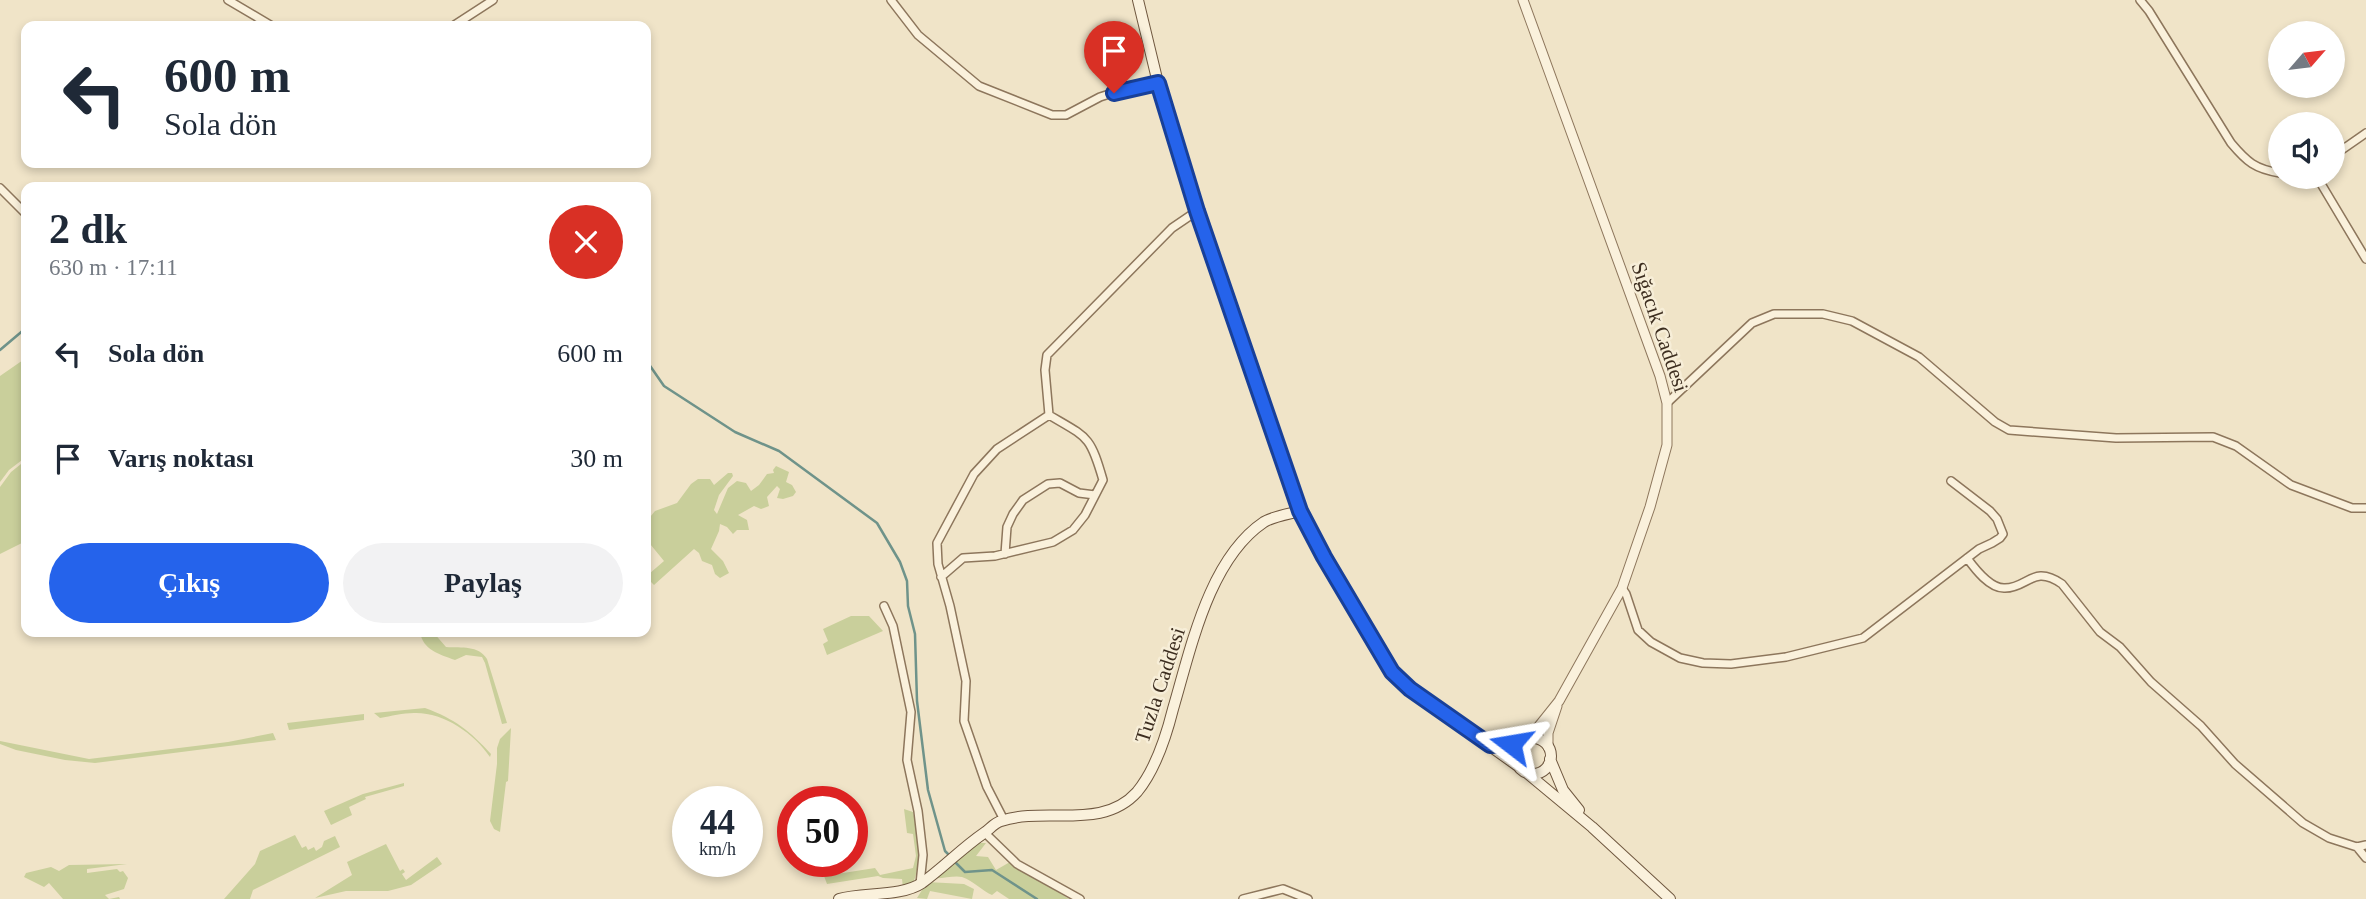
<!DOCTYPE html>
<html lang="tr">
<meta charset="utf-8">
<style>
body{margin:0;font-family:Georgia,serif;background:#f2f2f3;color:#1f2937;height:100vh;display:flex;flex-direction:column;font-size:26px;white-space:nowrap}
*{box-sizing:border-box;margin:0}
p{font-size:23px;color:#747a83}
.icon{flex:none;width:38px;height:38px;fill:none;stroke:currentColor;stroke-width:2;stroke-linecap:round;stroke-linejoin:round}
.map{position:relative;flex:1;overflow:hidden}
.details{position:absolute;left:21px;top:182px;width:630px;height:455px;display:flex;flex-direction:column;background:#fff;border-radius:14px;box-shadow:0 4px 10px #0003}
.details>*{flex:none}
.hud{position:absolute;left:21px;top:21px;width:630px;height:147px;border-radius:14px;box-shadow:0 4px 10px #0003;background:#fff;color:#1f2937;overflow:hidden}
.needle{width:46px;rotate:62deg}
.tools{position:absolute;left:2268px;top:21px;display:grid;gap:14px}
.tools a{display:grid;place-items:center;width:77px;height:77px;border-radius:50%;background:#fff;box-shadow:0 4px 10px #0003;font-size:35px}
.speed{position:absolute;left:672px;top:786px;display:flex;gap:14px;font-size:35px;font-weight:700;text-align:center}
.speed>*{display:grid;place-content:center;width:91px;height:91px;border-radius:50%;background:#fff;box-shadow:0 4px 10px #0003;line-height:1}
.speed small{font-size:18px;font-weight:400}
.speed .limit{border:10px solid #d22;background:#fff;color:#111}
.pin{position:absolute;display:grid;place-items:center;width:60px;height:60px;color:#fff;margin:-72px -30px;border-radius:50% 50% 50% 0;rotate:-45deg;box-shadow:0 0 7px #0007}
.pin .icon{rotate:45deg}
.me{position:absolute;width:77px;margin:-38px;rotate:284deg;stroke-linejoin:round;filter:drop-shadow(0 0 5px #0008)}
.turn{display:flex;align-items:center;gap:24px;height:147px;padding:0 28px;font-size:32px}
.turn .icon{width:91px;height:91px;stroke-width:2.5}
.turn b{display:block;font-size:49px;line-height:60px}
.round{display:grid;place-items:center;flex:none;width:74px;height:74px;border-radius:37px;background:#f2f2f3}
.head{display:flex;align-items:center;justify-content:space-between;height:119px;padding:0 28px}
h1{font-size:42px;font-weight:700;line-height:52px}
.button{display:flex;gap:14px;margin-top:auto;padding:14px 28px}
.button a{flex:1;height:80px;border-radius:42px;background:#2563eb;color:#fff;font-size:28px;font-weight:700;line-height:80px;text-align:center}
.button a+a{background:#f2f2f3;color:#1f2937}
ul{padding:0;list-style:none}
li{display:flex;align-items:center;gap:21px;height:105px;padding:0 28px}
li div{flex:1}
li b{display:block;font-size:26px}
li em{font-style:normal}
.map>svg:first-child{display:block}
</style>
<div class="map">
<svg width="2366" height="899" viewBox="0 0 2366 899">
<rect width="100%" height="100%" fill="#f0e4c8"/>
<path fill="#c9cf9b" d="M 26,358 L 26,457 L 9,470 L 0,482 L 0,376 Z
M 26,460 L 26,541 L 0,554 L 0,487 L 11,472 Z
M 776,466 L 789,472 L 786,482 L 792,485 L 796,492 L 793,496 L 783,499 L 777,498 L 780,489 L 777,486 L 767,497 L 769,506 L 761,509 L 754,506 L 738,515 L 747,520 L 749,530 L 737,530 L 733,534 L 727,527 L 720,524 L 719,531 L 711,549 L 723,561 L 729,573 L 720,578 L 715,574 L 712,565 L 702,561 L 699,553 L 694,549 L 654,585 L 646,577 L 646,571 L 649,574 L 664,561 L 646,539 L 646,522 L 655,511 L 677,503 L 691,484 L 698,479 L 710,479 L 714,485 L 728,473 L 732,473 L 733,476 L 719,495 L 714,510 L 717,514 L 728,488 L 737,481 L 746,483 L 751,491 L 759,485 L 767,474 L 774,473 L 773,470 Z
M 851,616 L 869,616 L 883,631 L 827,655 L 823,644 L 828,641 L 823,629 Z
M 420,632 L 433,632 L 446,647 C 462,648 478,645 487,659 L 507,723 L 502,724 L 485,663 L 482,657 L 466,655 L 455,660 C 439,654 423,650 420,632 Z
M 425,708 C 455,719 470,731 491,754 L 490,757 C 474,733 443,712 414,713 C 403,713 391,716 380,718 L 374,713 Z
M 364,714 L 364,720 L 289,730 L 287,723 Z
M 511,728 L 508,781 L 506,782 L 500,832 L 494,829 L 490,821 L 497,764 L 497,748 L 500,739 Z
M 273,733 L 276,740 L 95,763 L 65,760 L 16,750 L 0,744 L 0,741 L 89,759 L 228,742 Z
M 404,783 L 404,786 L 365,797 L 366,799 L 349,807 L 352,815 L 331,825 L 324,811 L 363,794 Z
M 904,809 L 913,812 C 919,837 922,860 913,884 L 903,888 L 902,879 L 883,878 L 878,876 L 827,884 L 824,876 L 875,868 L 880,875 L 913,868 L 916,856 L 913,834 L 907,833 Z
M 295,835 L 302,848 L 306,846 L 308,850 L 314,847 L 316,851 L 322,847 L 324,841 L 335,836 L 340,847 L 253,890 L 250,899 L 224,899 L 255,864 L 260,851 Z
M 974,843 L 986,843 L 976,856 L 988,857 L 996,870 L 1010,862 L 1069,899 L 1009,899 L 997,891 L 992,895 C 982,891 974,881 962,877 C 954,875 943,879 933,878 Z
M 386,844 L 400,871 L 403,869 L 405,872 L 402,874 L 406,880 L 437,857 L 442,864 L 411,885 L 388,891 L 346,891 L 315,898 L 352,875 L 347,862 Z
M 127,864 L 87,869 L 87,873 L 117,869 L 120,872 L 123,871 L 128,878 L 124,889 L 105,895 L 109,899 L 119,897 L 120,899 L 63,899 L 49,883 L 44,887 L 24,877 L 26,873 L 51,867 L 59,871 L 69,865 Z
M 927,882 L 964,884 L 974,889 L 972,899 L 930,891 L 927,899 L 917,898 Z"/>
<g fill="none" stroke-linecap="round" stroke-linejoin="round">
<path stroke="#6f938a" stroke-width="2.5" d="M 0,350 L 26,328
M 646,360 L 664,386 L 735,432 L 779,451 L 877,523 L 900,562 L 907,581 L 908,606 L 915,634 L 917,701 L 928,790 L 945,851 L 951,857
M 955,862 L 965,872 L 992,870 L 1037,899"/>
<defs>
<path id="minor" d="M 228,0 L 272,26
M 891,0 L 918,35 L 979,86 L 1052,115 L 1066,115 L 1100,97 L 1128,88 L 1158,83
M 2140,0 L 2149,11 L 2231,143 C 2247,162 2255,169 2280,173
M 453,26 L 493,0
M 2333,156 L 2366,133
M 2317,177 L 2366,259
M 0,188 L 26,214
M 1667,403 L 1752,323 L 1774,314 L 1823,314 L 1852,321 L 1919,357 L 1995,422 L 2009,430 L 2116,438 L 2213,437 L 2236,446 L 2291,485 L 2352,508 L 2366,508
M 1005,554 L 1007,527 L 1013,514 L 1023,500 L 1048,484 L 1060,483 L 1079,493 L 1095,495
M 1967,558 C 1975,569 1990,589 2005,588 C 2028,588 2033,564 2062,584 L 2100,632 L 2120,647 L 2151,682 L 2201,726 L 2235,764 L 2303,823 L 2329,838 L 2357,847 L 2366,845
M 941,577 L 963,558 L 995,556 L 1053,542 L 1073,530 L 1085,515 L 1103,480 C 1090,435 1088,438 1049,415
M 1622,588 L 1626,594 L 1638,630 L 1651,642 L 1680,658 L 1703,663 L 1731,664 L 1786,657 L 1863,638 L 1979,549 L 1992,543 L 2000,538 L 2003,534 L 1997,519 L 1990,511 L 1951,481
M 884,606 L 893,626 L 911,712 L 907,760 L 918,811 L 923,855 L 920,884
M 1004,820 L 987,787 L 964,721 L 966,681 L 950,606 L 938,564 L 937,543 L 974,474 L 997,449 L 1049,415 L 1045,370 L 1047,355 L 1172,228 L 1197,211
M 985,833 L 1017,864 L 1080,899
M 2357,847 L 2366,858
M 1243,899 L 1283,889 L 1308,899"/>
<path id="tertiary" d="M 1523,0 L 1660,376 L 1667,403 L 1667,445 L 1650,507 L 1622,588 L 1559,701 L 1535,731 L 1533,738
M 1548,747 L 1548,733 L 1557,706"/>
<path id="secondary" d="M 1138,0 L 1158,83 L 1197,211 L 1300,511 L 1336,580 L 1392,672 L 1410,689 L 1518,766
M1515 756a18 18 0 1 1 36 0a18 18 0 1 1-36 0Z
M 1550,759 L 1563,790 L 1579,810
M 1527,773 L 1592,827 L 1670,899
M 839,899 C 863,892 901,897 922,883 C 943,868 962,848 984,833 C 990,829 994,823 1001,821 C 1046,806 1102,831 1137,792 C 1156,769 1166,737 1173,709 C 1191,648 1209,559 1264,522 C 1274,516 1289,514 1300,511"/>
</defs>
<use href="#minor" stroke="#8d765c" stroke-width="10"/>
<use href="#tertiary" stroke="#8d765c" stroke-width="11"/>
<use href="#secondary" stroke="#6f573f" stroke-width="12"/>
<use href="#minor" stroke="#faf1dc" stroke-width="7"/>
<use href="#tertiary" stroke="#faf1dc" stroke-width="9"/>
<use href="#secondary" stroke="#faf1dc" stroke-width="10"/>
</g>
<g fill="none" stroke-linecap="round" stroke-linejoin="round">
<defs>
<path id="route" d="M 1114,93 L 1158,83 L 1197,211 L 1300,511 L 1324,557 L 1392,672 L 1410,689 L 1490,745 L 1511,744"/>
</defs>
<use href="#route" stroke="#184099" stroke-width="18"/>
<use href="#route" stroke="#2563eb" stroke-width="12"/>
</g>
<g text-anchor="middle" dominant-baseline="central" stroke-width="5" stroke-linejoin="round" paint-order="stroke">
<g font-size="21" fill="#3d2e20" stroke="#f7eed8">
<text transform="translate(1660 327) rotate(71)">Sığacık Caddesi</text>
<text transform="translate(1160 685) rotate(-72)">Tuzla Caddesi</text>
</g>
</g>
</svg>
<div class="tools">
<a><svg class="needle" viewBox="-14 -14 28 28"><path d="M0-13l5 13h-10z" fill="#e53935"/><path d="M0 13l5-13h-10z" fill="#747a83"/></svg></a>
<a><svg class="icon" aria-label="sound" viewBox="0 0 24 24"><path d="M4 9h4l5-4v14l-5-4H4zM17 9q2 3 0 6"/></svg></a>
</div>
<div class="speed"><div>44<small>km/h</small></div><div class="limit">50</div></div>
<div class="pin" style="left:1114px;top:93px;background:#d93025"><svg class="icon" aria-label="arrive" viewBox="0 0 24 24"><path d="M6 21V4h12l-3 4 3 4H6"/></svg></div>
<svg class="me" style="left:1511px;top:744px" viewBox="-20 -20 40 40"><path d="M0-17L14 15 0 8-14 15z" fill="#2563eb" stroke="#fff" stroke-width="4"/></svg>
<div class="hud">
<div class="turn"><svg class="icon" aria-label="left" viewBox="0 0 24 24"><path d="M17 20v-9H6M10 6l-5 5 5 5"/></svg><div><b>600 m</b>Sola dön</div></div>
</div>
<section class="details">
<div class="head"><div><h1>2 dk</h1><p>630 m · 17:11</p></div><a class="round" style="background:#d93025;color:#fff"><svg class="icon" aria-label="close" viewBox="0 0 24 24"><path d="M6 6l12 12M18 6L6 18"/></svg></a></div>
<ul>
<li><svg class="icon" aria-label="left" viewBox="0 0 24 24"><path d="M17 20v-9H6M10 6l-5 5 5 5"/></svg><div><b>Sola dön</b></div><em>600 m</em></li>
<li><svg class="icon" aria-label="arrive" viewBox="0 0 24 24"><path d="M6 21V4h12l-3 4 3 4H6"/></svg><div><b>Varış noktası</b></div><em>30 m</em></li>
</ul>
<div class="button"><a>Çıkış</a><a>Paylaş</a></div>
</section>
</div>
